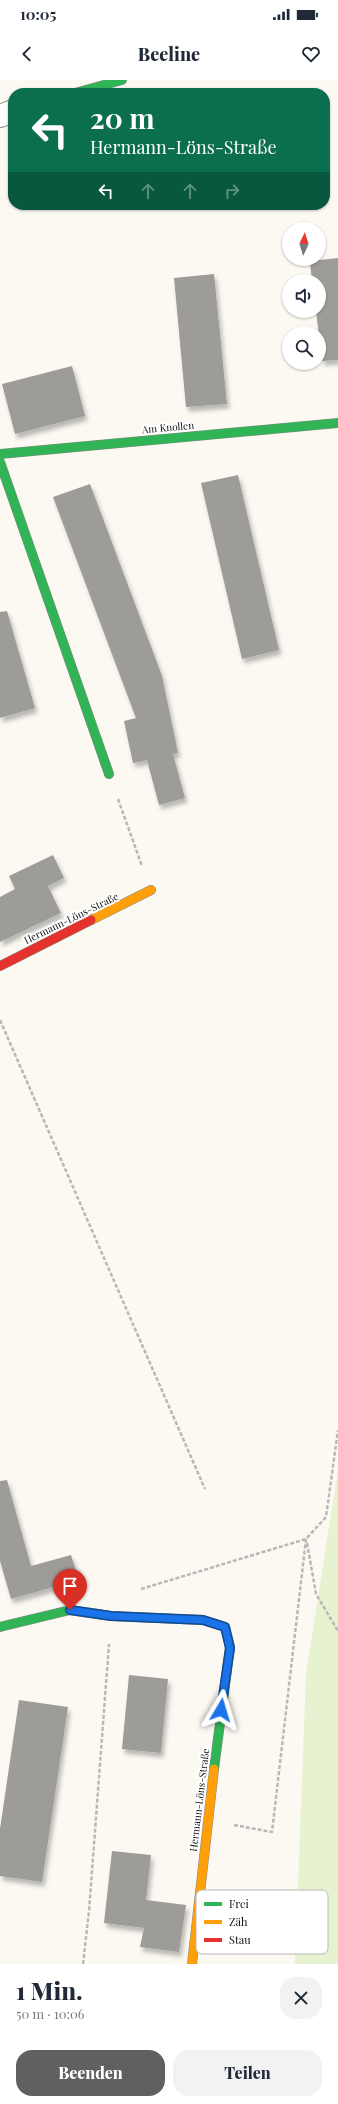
<!DOCTYPE html>
<html lang="de">
<meta charset="utf-8">
<style>
body{margin:0;font-family:"Playfair Display",serif;background:#f2f2f3;color:#1f2937;height:100vh;display:flex;flex-direction:column;font-size:15px;white-space:nowrap}
*{box-sizing:border-box;margin:0}
p{font-size:13px;color:#747a83}
.icon{flex:none;width:22px;height:22px;fill:none;stroke:currentColor;stroke-width:2;stroke-linecap:round;stroke-linejoin:round}
.map{position:relative;height:1884px;overflow:hidden}
.panel{display:flex;flex-direction:column;background:#fff;flex:1}
.panel>*{flex:none}
.guide{position:absolute;left:8px;top:8px;width:322px;height:122px;border-radius:16px;box-shadow:0 1px 3px #0004;background:#0b6e4f;color:#fff;overflow:hidden}
.needle{width:26px;rotate:4deg}
.tools{position:absolute;left:282px;top:142px;display:grid;gap:8px}
.tools a{display:grid;place-items:center;width:44px;height:44px;border-radius:50%;background:#fff;box-shadow:0 1px 3px #0004;font-size:20px}
.pin{position:absolute;display:grid;place-items:center;width:34px;height:34px;color:#fff;margin:-41px -17px;border-radius:50% 50% 50% 0;rotate:-45deg;box-shadow:0 0 4px #0007}
.pin .icon{rotate:45deg}
.me{position:absolute;width:44px;margin:-22px;rotate:7deg;stroke-linejoin:round;filter:drop-shadow(0 0 3px #0008)}
.turn{display:flex;align-items:center;gap:14px;height:84px;padding:0 16px;font-size:18px}
.turn .icon{width:52px;height:52px;stroke-width:2.5}
.turn b{display:block;font-size:28px;line-height:34px}
.lanes{display:flex;align-items:center;height:38px;padding:0 16px;background:#0003;justify-content:center;gap:20px;direction:ltr}
.lanes .off{opacity:.35}
.round{display:grid;place-items:center;flex:none;width:42px;height:42px;border-radius:16px;background:#f2f2f3}
.overview{display:flex;align-items:center;justify-content:space-between;height:68px;padding:0 16px}
h1{font-size:24px;font-weight:800;line-height:30px}
.button{display:flex;gap:8px;margin-top:auto;padding:8px 16px}
.button a{flex:1;height:46px;border-radius:16px;background:#61605e;color:#fff;font-size:16px;font-weight:800;line-height:46px;text-align:center}
.button a+a{background:#f2f2f3;color:#1f2937}
.status{display:flex;justify-content:space-between;align-items:center;height:28px;padding:0 20px;background:#fff;direction:ltr}
.status svg{height:11px;fill:currentColor}
header{display:flex;justify-content:space-between;align-items:center;height:52px;padding:0 16px;background:#fff;font-size:18px;font-weight:800}
.map>svg:first-child{display:block}
</style>
<div class="status"><b>10:05</b><svg viewBox="0 0 49 12"><path d="M0 12V9h3v3zM5 12V6h3v6zM10 12V3h3v9zM15 12V0h3v12zM26 1h20v11H26zM47 4h2v5h-2z"/></svg></div>
<header><svg class="icon" aria-label="back" viewBox="0 0 24 24"><path d="M15 5l-7 7 7 7"/></svg>Beeline<svg class="icon" aria-label="heart" viewBox="0 0 24 24"><path d="M12 20l-8-8c-3-5 5-10 8-4 3-6 11-1 8 4z"/></svg></header>
<div class="map">
<svg width="338" height="1884" viewBox="0 0 338 1884">
<defs>
<filter id="shadow"><feDropShadow dx="2.5" dy="4.5" stdDeviation="2" flood-color="#0004"/></filter>
</defs>
<rect width="100%" height="100%" fill="#fbf9f2"/>
<path fill="#e7f2d0" d="M 338,1390 L 338,1884 L 295,1884 L 306,1594 Z"/>
<path fill="#9e9c98" filter="url(#shadow)" d="M 338,178 L 338,280 L 322,281 L 316,231 L 319,231 L 319,201 L 312,201 L 310,181 Z
M 214,194 L 227,324 L 186,327 L 174,198 Z
M 72,286 L 85,336 L 15,354 L 2,304 Z
M 238,395 L 279,570 L 242,579 L 201,403 Z
M 90,404 L 162,596 L 178,673 L 173,674 L 185,718 L 159,725 L 147,680 L 133,683 L 124,641 L 136,638 L 53,417 Z
M 7,531 L 35,628 L 0,638 L 0,532 Z
M 53,775 L 64,798 L 48,806 L 61,833 L 0,862 L 0,817 L 15,809 L 9,796 Z
M 7,1400 L 31,1486 L 71,1475 L 79,1500 L 11,1519 L 0,1481 L 0,1401 Z
M 129,1595 L 168,1599 L 161,1673 L 122,1669 Z
M 19,1620 L 68,1627 L 42,1802 L 0,1796 L 0,1749 Z
M 112,1771 L 151,1775 L 146,1820 L 186,1825 L 179,1872 L 140,1867 L 144,1848 L 104,1843 Z"/>
<g fill="none" stroke-linecap="round" stroke-linejoin="round">
<defs>
<path id="street" d="M 0,36 L 13,31"/>
<path id="fast" d="M 75,13 L 122,0
M 0,374 L 338,343
M 0,382 L 109,694
M 0,1547 L 70,1530 L 111,1536 L 203,1540 L 225,1547 L 230,1567 L 214,1689"/>
<path id="slow" d="M 91,840 L 151,810
M 192,1884 L 214,1689"/>
<path id="jam" d="M 0,886 L 91,840"/>
</defs>
<use href="#street" stroke="#959491" stroke-width="24"/>
<use href="#fast" stroke="#8b8a87" stroke-width="10"/>
<use href="#slow" stroke="#8b8a87" stroke-width="10"/>
<use href="#jam" stroke="#8b8a87" stroke-width="10"/>
<path stroke="#b8b8b6" stroke-width="2.5" stroke-dasharray="4 2" stroke-linecap="butt" d="M 118,719 L 142,786
M 0,940 L 205,1409
M 307,1463 L 316,1514 L 338,1551
M 141,1509 L 306,1459 L 326,1437 L 338,1350
M 234,1745 L 272,1752 L 306,1459
M 83,1884 L 89,1831 L 109,1564"/>
<use href="#street" stroke="#fefefd" stroke-width="22"/>
<use href="#fast" stroke="#30b455" stroke-width="9"/>
<use href="#slow" stroke="#ff9f0a" stroke-width="9"/>
<use href="#jam" stroke="#e5322d" stroke-width="9"/>
</g>
<g fill="none" stroke-linecap="round" stroke-linejoin="round">
<defs>
<path id="route" d="M 70,1530 L 111,1536 L 203,1540 L 225,1547 L 230,1568 L 221,1630"/>
</defs>
<use href="#route" stroke="#114b97" stroke-width="10"/>
<use href="#route" stroke="#1a73e8" stroke-width="7"/>
</g>
<g text-anchor="middle" dominant-baseline="central" stroke-width="4" stroke-linejoin="round" paint-order="stroke">
<g font-size="10" fill="#0e0e0e" stroke="#fff">
<text transform="translate(168 347) rotate(-5)">Am Knollen</text>
<text transform="translate(71 838) rotate(-26)">Hermann-Löns-Straße</text>
<text transform="translate(199 1720) rotate(-83)">Hermann-Löns-Straße</text>
</g>
</g>
<rect x="196" y="1810" width="132" height="64" rx="6" fill="#fff" stroke="#b7b7b7" stroke-width="1"/>
<rect x="204" y="1822" width="18" height="4" fill="#30b455"/>
<rect x="204" y="1840" width="18" height="4" fill="#ff9f0a"/>
<rect x="204" y="1858" width="18" height="4" fill="#e5322d"/>
<g font-size="11" fill="#0e0e0e">
<text x="229" y="1828">Frei</text>
<text x="229" y="1846">Zäh</text>
<text x="229" y="1864">Stau</text>
</g>
</svg>
<div class="tools">
<a><svg class="needle" viewBox="-14 -14 28 28"><path d="M0-13l5 13h-10z" fill="#e53935"/><path d="M0 13l5-13h-10z" fill="#747a83"/></svg></a>
<a><svg class="icon" aria-label="sound" viewBox="0 0 24 24"><path d="M4 9h4l5-4v14l-5-4H4zM17 9q2 3 0 6"/></svg></a>
<a><svg class="icon" aria-label="search" viewBox="0 0 24 24"><circle cx="10" cy="10" r="6"/><path d="M15 15l6 6"/></svg></a>
</div>
<div class="pin" style="left:70px;top:1530px;background:#d93025"><svg class="icon" aria-label="arrive" viewBox="0 0 24 24"><path d="M6 21V4h12l-3 4 3 4H6"/></svg></div>
<svg class="me" style="left:221px;top:1630px" viewBox="-20 -20 40 40"><path d="M0-17L14 15 0 8-14 15z" fill="#1a73e8" stroke="#fff" stroke-width="4"/></svg>
<div class="guide">
<div class="turn"><svg class="icon" aria-label="left" viewBox="0 0 24 24"><path d="M17 20v-9H6M10 6l-5 5 5 5"/></svg><div><b>20 m</b>Hermann-Löns-Straße</div></div>
<div class="lanes"><svg class="icon" aria-label="left" viewBox="0 0 24 24"><path d="M17 20v-9H6M10 6l-5 5 5 5"/></svg><svg class="icon off" aria-label="ahead" viewBox="0 0 24 24"><path d="M12 20V5M6 11l6-6 6 6"/></svg><svg class="icon off" aria-label="ahead" viewBox="0 0 24 24"><path d="M12 20V5M6 11l6-6 6 6"/></svg><svg class="icon off" aria-label="right" viewBox="0 0 24 24"><path d="M7 20v-9h11M14 6l5 5-5 5"/></svg></div>
</div>
</div>
<section class="panel">
<div class="overview"><div><h1>1 Min.</h1><p>50 m · 10:06</p></div><a class="round"><svg class="icon" aria-label="close" viewBox="0 0 24 24"><path d="M6 6l12 12M18 6L6 18"/></svg></a></div>
<div class="button"><a>Beenden</a><a>Teilen</a></div>
</section>
